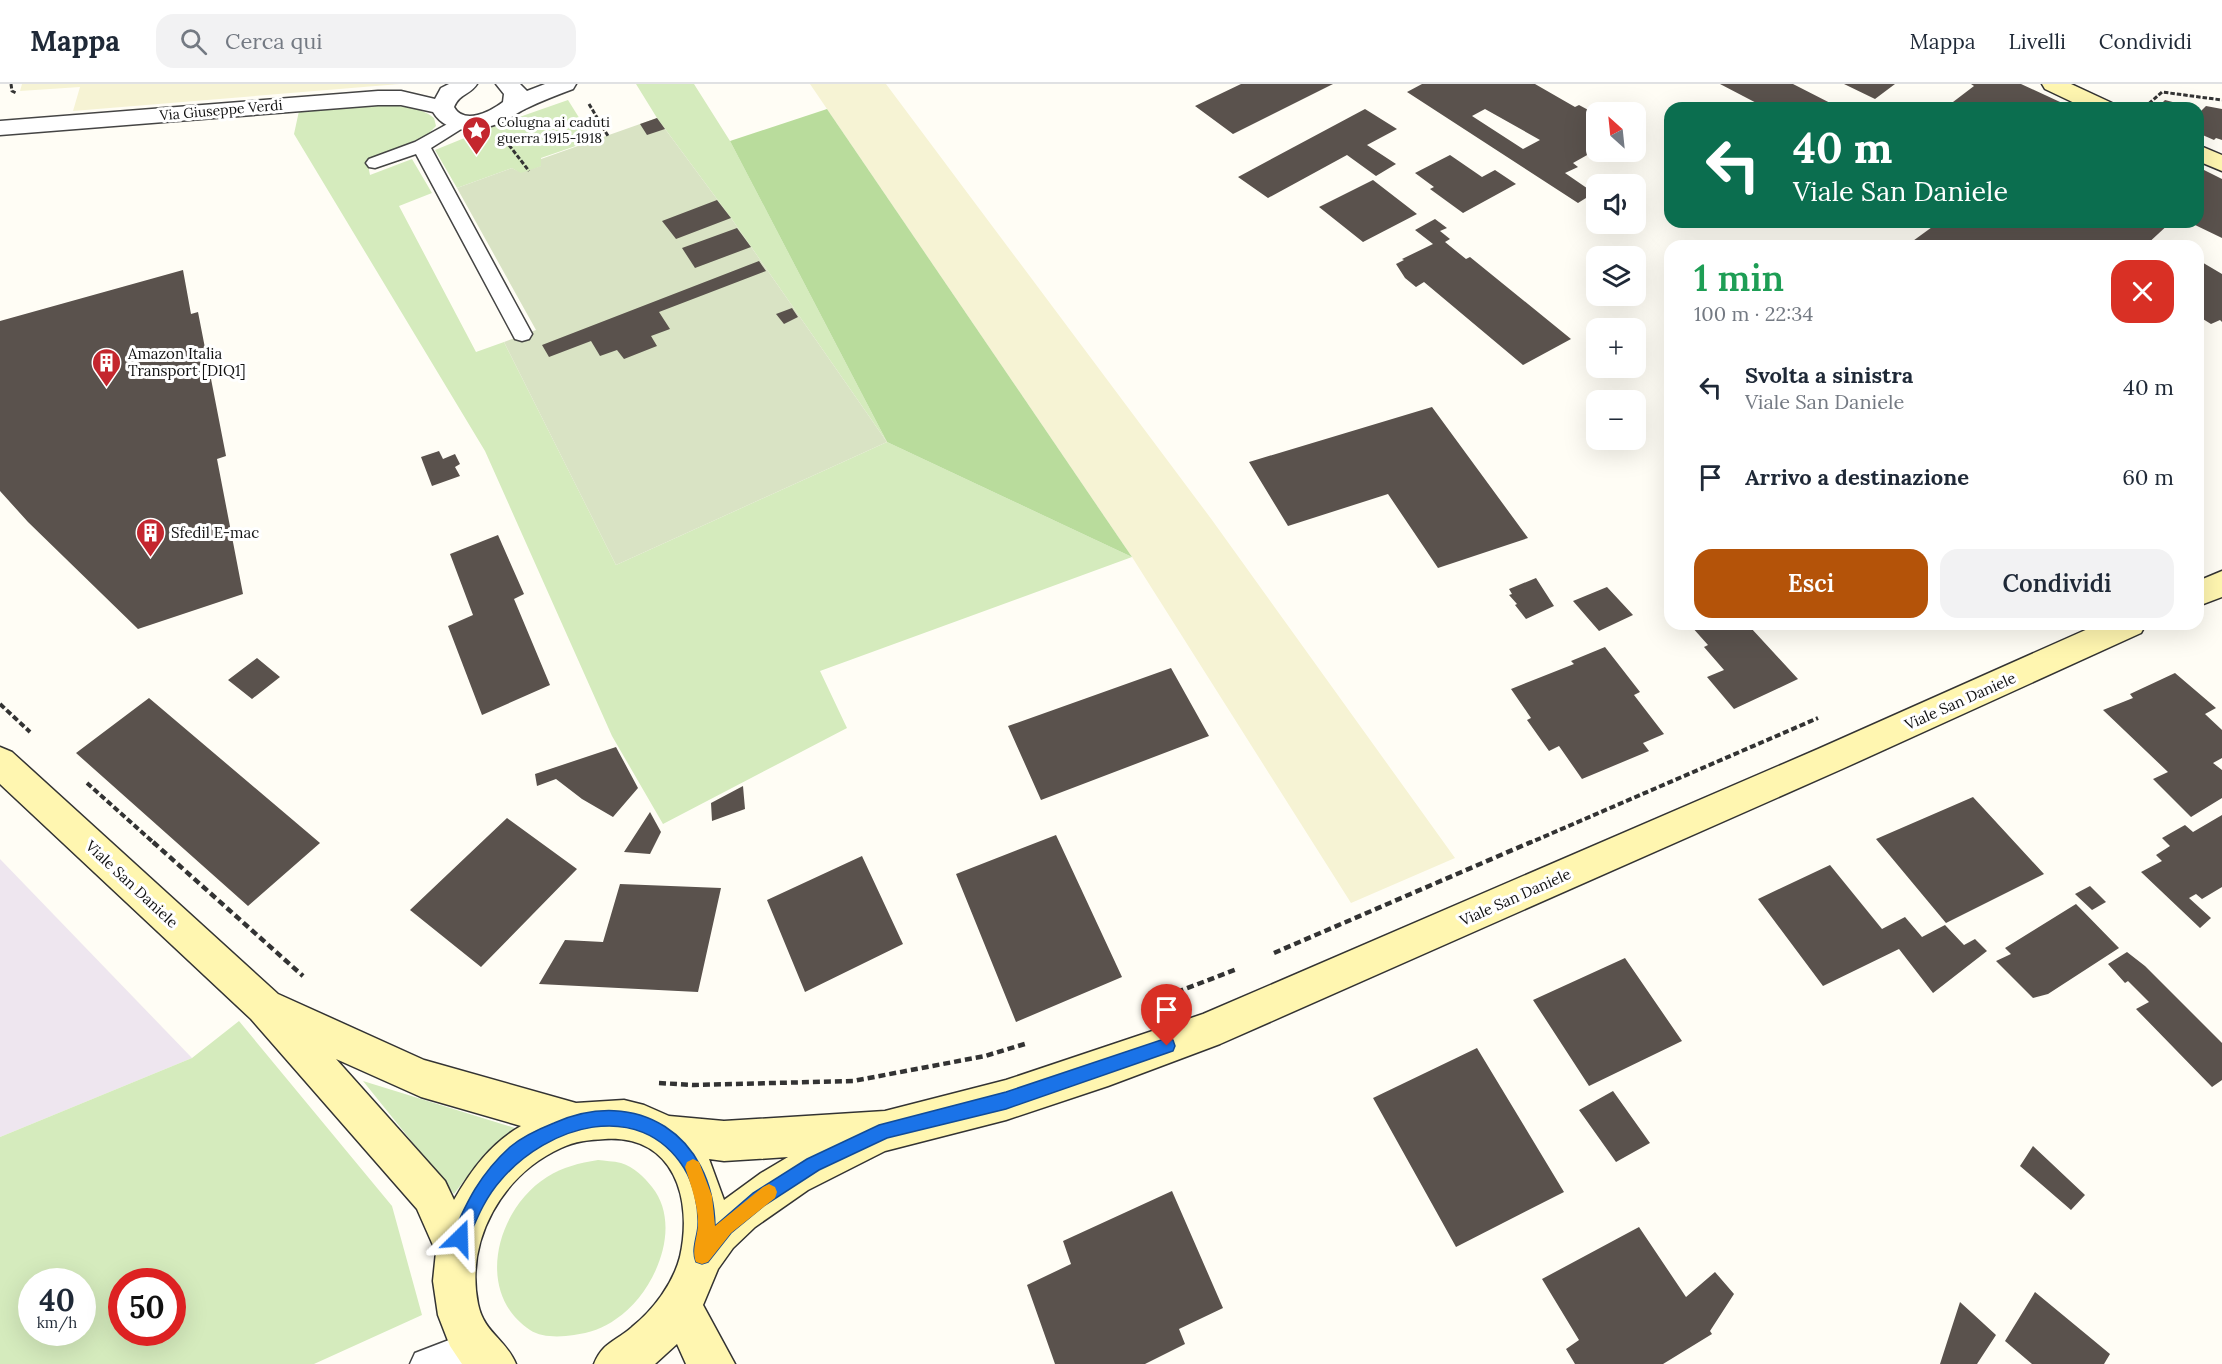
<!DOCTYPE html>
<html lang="it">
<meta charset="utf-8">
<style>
body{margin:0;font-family:Lora,serif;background:#f2f2f3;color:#1f2937;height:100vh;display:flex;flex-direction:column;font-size:22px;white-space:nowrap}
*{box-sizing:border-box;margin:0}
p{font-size:20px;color:#747a83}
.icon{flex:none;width:33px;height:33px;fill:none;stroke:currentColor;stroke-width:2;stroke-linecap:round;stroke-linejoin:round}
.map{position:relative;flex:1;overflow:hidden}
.side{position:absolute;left:1664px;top:156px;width:540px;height:390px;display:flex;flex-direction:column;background:#fff;border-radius:18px;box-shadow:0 6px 24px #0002}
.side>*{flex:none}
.banner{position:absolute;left:1664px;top:18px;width:540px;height:126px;border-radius:18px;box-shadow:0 6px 24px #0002;background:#0b6e4f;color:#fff;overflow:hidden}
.needle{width:39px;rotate:333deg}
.tools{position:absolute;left:1586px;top:18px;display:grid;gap:12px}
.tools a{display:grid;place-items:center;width:60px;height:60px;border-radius:12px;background:#fff;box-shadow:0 6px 24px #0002;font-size:30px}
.speed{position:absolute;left:18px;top:1184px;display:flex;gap:12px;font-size:30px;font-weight:700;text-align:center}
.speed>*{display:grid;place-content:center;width:78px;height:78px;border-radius:50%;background:#fff;box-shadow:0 6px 24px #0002;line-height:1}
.speed small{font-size:15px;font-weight:400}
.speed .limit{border:9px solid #d22;background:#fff;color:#111}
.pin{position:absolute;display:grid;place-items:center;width:51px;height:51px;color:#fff;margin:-62px -26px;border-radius:50% 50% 50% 0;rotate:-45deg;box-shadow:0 0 6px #0007}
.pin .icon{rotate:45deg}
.me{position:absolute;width:66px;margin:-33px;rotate:22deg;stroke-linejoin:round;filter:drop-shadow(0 0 4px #0008)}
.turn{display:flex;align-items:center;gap:21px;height:126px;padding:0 30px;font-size:27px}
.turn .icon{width:78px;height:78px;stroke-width:2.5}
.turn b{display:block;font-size:42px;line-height:51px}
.round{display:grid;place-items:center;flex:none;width:63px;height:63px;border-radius:18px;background:#f2f2f3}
.headline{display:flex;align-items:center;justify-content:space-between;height:102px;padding:0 30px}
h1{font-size:36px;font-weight:600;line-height:45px;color:#1e9e55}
.cta{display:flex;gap:12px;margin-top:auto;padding:12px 30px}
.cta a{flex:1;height:69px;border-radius:18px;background:#b45309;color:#fff;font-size:24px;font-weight:600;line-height:69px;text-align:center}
.cta a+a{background:#f2f2f3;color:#1f2937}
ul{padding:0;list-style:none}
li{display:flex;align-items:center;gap:18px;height:90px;padding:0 30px}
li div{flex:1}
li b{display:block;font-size:22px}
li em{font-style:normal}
header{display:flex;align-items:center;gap:36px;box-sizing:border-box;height:84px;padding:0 30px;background:#fff;border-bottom:2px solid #e0e1e3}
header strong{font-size:28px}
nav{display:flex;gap:33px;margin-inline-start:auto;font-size:21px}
.search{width:420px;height:54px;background:#f2f2f3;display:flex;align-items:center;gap:15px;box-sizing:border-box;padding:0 21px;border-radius:18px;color:#747a83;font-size:22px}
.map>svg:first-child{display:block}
</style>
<header>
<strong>Mappa</strong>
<div class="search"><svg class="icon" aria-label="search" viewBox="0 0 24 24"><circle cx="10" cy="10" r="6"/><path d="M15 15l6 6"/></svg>Cerca qui</div>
<nav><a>Mappa</a><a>Livelli</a><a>Condividi</a></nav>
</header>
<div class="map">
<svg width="2222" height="1280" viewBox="0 0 2222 1280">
<rect width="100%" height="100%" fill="#fffdf5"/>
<path fill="#eee6ef" d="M 0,775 L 192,974 L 0,1053 Z"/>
<path fill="#f6f3d4" d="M 22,0 L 400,0 L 73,27 L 80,3 L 20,7 Z
M 810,0 L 886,0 L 1212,436 L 1455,774 L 1351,819 L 1132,473 Z"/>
<path fill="#d5ebbd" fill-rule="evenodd" d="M 636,0 L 694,0 L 730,57 L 887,358 L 1132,473 L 820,587 L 847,644 L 663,740 L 612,652 L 485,367 L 294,50 L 299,27 C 332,24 409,12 434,34 L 436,42 L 426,52 L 367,76 L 370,91 L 412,75 L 432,109 L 399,122 L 476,268 L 504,258 L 616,481 L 887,358 L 731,134 L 657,34 Z
M 568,16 L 593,56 L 541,74 L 542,82 L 521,90 L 512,84 L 457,104 L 435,66 L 494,42 Z
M 239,937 L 392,1122 L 422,1231 L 314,1280 L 0,1280 L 0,1053 L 192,974 ZM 32,1197 L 82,1197 L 82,1248 L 32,1248 ZM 122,1197 L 172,1197 L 172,1248 L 122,1248 Z
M 363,997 L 515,1044 L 481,1074 L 454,1110 Z
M 598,1076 C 605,1077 613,1077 621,1079 C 634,1083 644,1093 652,1103 C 684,1143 654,1210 616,1235 C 604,1244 589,1249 574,1251 C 561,1253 542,1254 530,1246 C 474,1209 496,1125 547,1093 C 563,1083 579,1079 598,1076 Z"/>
<path fill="#b9dc9c" d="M 827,25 L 1132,473 L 887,358 L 730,57 Z"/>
<path fill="#d9e3c4" d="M 657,34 L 731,134 L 887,358 L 616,481 L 504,258 L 536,246 L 457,104 L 512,84 L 521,89 L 541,82 L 541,75 Z"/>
<path fill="#5a524d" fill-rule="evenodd" d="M 1241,0 L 1333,0 L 1233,50 L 1195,22 Z
M 1422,0 L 1535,0 L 1575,23 L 1579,21 L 1592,28 L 1587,31 L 1596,36 L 1596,66 L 1573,79 L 1578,83 L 1565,89 L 1594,109 L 1578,119 L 1407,8 ZM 1485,25 L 1540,56 L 1523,65 L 1472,32 Z
M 1720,0 L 1793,0 L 1840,24 L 1766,24 Z
M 1844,0 L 1895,0 L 1875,15 Z
M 1971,0 L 2021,0 L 2073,24 L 2020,24 L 2015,21 L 2005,24 L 1998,20 L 1993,24 L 1966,24 L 1953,18 L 1974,2 Z
M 2165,16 L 2184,21 L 2180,24 L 2157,24 Z
M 2206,22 L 2222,25 L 2222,56 L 2216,54 L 2214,56 L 2198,49 L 2198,30 Z
M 1365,25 L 1397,45 L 1367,61 L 1396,80 L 1376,92 L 1347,71 L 1268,114 L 1238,93 Z
M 657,34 L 665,45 L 647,51 L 640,40 Z
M 1450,71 L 1482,93 L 1495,86 L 1516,100 L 1463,129 L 1430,105 L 1434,103 L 1415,89 Z
M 2198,83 L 2222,95 L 2222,154 L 2193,140 L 2199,136 Z
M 1373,96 L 1417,130 L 1363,158 L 1319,123 Z
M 717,116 L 731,134 L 676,155 L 662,137 Z
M 1435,135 L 1447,144 L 1440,147 L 1450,155 L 1445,158 L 1466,175 L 1470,173 L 1571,255 L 1523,281 L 1424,198 L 1416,203 L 1405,194 L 1396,180 L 1404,176 L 1402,175 L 1433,160 L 1415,146 Z
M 1939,138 L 2108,138 L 2116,143 L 2122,138 L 2171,138 L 2145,162 L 1992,162 L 1982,156 L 1973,162 L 1906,162 Z
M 737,144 L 751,163 L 695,184 L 682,164 Z
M 759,177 L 766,187 L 659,228 L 670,245 L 651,252 L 657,262 L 624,275 L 617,266 L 600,272 L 591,257 L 549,273 L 542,261 Z
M 2200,177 L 2222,190 L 2222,238 L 2220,236 L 2211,240 L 2198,232 L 2198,178 Z
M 183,186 L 191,230 L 198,228 L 226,372 L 217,375 L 243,510 L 138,545 L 28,438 L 0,407 L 0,237 Z
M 792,224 L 798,233 L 784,240 L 776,230 Z
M 1432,323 L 1528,454 L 1438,484 L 1388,410 L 1288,442 L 1249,378 Z
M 439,367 L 443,375 L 455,370 L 460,380 L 455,383 L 460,392 L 432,402 L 421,373 Z
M 498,451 L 524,510 L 514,515 L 550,601 L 482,631 L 448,542 L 473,531 L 450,470 Z
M 1536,494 L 1554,522 L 1526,535 L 1515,521 L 1517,520 L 1509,511 L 1512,510 L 1509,505 Z
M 1607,503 L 1633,531 L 1599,547 L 1573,517 Z
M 1696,540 L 1742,540 L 1747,545 L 1751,544 L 1798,595 L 1734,625 L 1707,593 L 1724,586 L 1704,563 L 1708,561 L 1691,542 Z
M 1605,563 L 1640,608 L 1634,611 L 1664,650 L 1643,659 L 1649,667 L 1582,695 L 1559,662 L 1549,667 L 1527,636 L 1531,634 L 1511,605 L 1574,580 L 1571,577 Z
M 257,574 L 280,593 L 252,615 L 228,596 Z
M 1171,584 L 1209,652 L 1041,716 L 1008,642 Z
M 2175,589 L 2216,624 L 2205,630 L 2222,646 L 2222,674 L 2213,679 L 2222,686 L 2222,714 L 2191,733 L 2153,695 L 2168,688 L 2103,626 L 2133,614 L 2130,610 Z
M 149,614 L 320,759 L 248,822 L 76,669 Z
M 616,663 L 638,704 L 613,733 L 582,715 L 556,695 L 537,702 L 535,690 Z
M 743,702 L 745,725 L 712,737 L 711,719 Z
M 1973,713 L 2044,790 L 1946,839 L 1876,755 Z
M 650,728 L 661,748 L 650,770 L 624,768 Z
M 2222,731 L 2222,803 L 2202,815 L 2196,810 L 2189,814 L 2211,834 L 2200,844 L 2141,788 L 2162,777 L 2156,771 L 2170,762 L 2162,754 L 2185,741 L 2193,748 Z
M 507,734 L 577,785 L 481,883 L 410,826 Z
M 1056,751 L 1122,893 L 1016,938 L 956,790 Z
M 862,772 L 903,860 L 805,908 L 767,816 Z
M 1830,781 L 1882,845 L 1905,833 L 1922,853 L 1945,841 L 1964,861 L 1975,855 L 1987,867 L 1933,909 L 1899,865 L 1823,902 L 1758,815 Z
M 620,800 L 721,804 L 698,908 L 539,900 L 565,856 L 603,858 Z
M 2090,802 L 2106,818 L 2092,826 L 2075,810 Z
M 2076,820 L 2119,864 L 2048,910 L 2033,914 L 1996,877 L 2011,870 L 2005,864 Z
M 2127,868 L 2145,882 L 2222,959 L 2222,996 L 2212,1003 L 2136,925 L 2149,918 L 2128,897 L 2125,899 L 2108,880 Z
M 1625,874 L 1682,957 L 1589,1002 L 1533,916 Z
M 1477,964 L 1564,1108 L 1456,1163 L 1373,1014 Z
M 1613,1007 L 1650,1059 L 1616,1078 L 1579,1026 Z
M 2033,1062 L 2085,1111 L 2071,1126 L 2020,1082 Z
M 1172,1107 L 1223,1224 L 1179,1245 L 1185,1260 L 1145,1280 L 1055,1280 L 1027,1201 L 1071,1180 L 1063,1157 Z
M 1639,1143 L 1686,1213 L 1715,1188 L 1734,1210 L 1710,1247 L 1712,1250 L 1663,1280 L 1575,1280 L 1566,1265 L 1579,1256 L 1542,1195 Z
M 2035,1208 L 2110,1270 L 2104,1280 L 2032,1280 L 2005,1257 Z
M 1960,1218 L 1996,1251 L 1977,1280 L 1940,1280 Z"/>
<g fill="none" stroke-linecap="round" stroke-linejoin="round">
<defs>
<path id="lane" d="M 460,33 L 466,34 L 468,38 L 466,42 L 431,64 L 532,250 L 529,255 L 522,257 L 515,255 L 416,70 L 375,84 L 369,83 L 366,79 L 369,75 L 415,58 Z
M 475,1246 L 486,1251 L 491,1262 L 486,1273 L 469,1280 L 410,1280 L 415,1269 Z"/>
<path id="street" d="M 449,0 L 477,0 C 470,11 460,9 454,23 C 464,41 490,28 503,18 L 504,10 L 496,0 L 520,0 L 527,7 L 545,0 L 576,0 L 573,5 C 557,11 541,17 525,25 C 518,28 512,33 505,37 C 482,47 448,53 433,28 L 401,21 L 378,21 L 0,51 L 0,37 L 378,7 L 401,7 L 435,15 L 441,4 Z"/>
<path id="secondary" d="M 2042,0 L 2071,0 L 2112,19 L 2116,24 L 2085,24 L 2045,5 Z
M 2198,61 L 2222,71 L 2222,87 L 2198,77 Z
M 2222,487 L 2222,513 L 2198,522 L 2198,497 Z
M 2099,540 L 2146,540 L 2141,549 L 1842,685 L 1220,960 L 1108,1002 L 1006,1036 L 885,1067 L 808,1106 L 755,1143 L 733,1164 L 718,1185 L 703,1221 L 735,1280 L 686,1280 L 677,1260 L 655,1280 L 594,1280 C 603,1258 615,1258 632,1243 C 653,1226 673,1200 680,1173 C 693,1116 675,1051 605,1055 C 589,1056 575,1057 561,1064 C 502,1091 465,1156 478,1220 C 484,1249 505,1254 516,1280 L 462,1280 L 450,1262 L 438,1231 L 433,1197 L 436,1168 L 417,1125 L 251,935 L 0,700 L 0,663 L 12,668 L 278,910 L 424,976 L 576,1019 L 624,1016 L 644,1021 L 669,1032 L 724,1037 L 885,1027 L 1006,996 L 1203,930 L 1818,665 ZM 336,975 L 421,1013 L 521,1042 C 491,1059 471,1086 454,1116 L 445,1097 ZM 788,1073 L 761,1089 L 724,1116 L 709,1075 L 724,1077 Z"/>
</defs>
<use href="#lane" stroke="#444" stroke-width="3"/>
<use href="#street" stroke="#444" stroke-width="3"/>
<use href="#secondary" stroke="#333" stroke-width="3"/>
<path stroke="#333" stroke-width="3" stroke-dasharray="4.5 2" stroke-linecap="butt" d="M 11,0 L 12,7 L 16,9
M 589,20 L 608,52
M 2144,24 L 2162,8 L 2222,16
M 509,61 L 529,87"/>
<path stroke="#333" stroke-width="4" stroke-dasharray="6 3" stroke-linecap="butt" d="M 0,620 L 30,648
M 87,699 L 155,760
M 1527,760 L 1818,634"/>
<path stroke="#333" stroke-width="4.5" stroke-dasharray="7 4" stroke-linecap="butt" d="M 153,758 L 303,892
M 1274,869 L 1531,758
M 1146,920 L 1237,885
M 659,999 L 694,1001 L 853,997 L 985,972 L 1028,959"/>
<use href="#lane" fill="#fff" fill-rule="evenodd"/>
<use href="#street" fill="#fff" fill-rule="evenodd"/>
<use href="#secondary" fill="#fff6b0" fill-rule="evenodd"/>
</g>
<path fill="#1a73e8" stroke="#114b97" stroke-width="1.5" d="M 1167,954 L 1173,956 L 1175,962 L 1173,967 L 1167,969 L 1006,1025 L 887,1054 L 819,1086 L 765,1121 L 731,1149 L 708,1178 L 702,1180 L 696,1178 C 691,1166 697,1154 698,1142 C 699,1124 694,1100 684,1084 C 639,1013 547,1042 501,1096 C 484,1115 476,1137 466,1160 L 460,1162 L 454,1160 L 451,1154 C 467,1117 480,1090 510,1063 C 523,1052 539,1045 554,1039 C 637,1002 713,1051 715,1142 L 753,1109 L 807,1075 L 879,1041 L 1006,1008 Z"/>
<path fill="#f59e0b" d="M 693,1075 L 699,1078 L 712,1112 L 715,1142 L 763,1103 L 769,1100 L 775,1103 L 777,1108 L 775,1114 L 731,1149 L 708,1178 L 702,1180 L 696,1178 C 691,1166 698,1152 698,1140 C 698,1120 691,1102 685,1083 L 687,1078 Z"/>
<defs>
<symbol id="sight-pin" viewBox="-11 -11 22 30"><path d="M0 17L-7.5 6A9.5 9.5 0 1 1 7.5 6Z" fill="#c4262e" stroke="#fff"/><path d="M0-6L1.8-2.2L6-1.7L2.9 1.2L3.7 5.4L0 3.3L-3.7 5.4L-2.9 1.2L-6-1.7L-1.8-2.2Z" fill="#fff"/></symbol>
<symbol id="building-pin" viewBox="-11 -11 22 30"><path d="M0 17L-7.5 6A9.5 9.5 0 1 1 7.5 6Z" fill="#c4262e" stroke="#fff"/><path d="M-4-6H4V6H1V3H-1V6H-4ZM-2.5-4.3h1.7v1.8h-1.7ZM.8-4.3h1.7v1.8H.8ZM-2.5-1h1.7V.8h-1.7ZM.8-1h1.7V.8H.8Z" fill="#fff"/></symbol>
</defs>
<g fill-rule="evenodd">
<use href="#sight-pin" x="460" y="30" width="33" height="45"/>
<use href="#building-pin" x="90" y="262" width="33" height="45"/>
<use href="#building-pin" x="134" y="432" width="33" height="45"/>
</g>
<g text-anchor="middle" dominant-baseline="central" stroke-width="6" stroke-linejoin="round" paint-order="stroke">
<g font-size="14" fill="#111" stroke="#fff">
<text transform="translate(221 26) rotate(-5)">Via Giuseppe Verdi</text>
</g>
<g font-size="14" fill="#111" stroke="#fff" text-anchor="start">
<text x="497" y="38">Colugna ai caduti<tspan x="497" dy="16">guerra 1915-1918</tspan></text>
</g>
<g font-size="15" fill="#111" stroke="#fff" text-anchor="start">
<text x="128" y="269">Amazon Italia<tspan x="128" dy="17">Transport [DIQ1]</tspan></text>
<text x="171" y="448">Sfedil E-mac</text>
</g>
<g font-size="15" fill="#111" stroke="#fff">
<text transform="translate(1960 617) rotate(-24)">Viale San Daniele</text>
<text transform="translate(132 800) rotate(43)">Viale San Daniele</text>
<text transform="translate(1515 813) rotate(-24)">Viale San Daniele</text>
</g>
</g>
</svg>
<div class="tools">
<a><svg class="needle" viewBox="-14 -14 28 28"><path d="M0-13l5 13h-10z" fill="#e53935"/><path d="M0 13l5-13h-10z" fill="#747a83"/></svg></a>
<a><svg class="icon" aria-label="sound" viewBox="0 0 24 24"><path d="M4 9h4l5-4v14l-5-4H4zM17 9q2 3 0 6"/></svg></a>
<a><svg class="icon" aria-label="layers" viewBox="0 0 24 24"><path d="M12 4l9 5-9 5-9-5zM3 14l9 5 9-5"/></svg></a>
<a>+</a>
<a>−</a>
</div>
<div class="speed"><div>40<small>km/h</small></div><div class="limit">50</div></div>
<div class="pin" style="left:1167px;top:962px;background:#d93025"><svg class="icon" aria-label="arrive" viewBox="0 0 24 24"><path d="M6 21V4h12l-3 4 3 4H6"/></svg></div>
<svg class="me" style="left:460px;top:1154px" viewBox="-20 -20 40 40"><path d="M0-17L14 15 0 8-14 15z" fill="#1a73e8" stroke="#fff" stroke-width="4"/></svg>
<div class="banner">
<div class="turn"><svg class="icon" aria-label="left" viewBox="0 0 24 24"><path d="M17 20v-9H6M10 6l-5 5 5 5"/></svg><div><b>40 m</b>Viale San Daniele</div></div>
</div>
<section class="side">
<div class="headline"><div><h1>1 min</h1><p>100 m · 22:34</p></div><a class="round" style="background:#d93025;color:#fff"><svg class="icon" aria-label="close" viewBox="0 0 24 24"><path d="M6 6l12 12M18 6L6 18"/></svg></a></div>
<ul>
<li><svg class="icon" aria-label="left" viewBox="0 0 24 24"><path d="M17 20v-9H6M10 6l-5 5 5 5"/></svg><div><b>Svolta a sinistra</b><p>Viale San Daniele</p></div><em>40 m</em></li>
<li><svg class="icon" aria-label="arrive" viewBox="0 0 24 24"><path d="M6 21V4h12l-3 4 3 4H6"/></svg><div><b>Arrivo a destinazione</b></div><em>60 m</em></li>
</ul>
<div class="cta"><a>Esci</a><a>Condividi</a></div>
</section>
</div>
